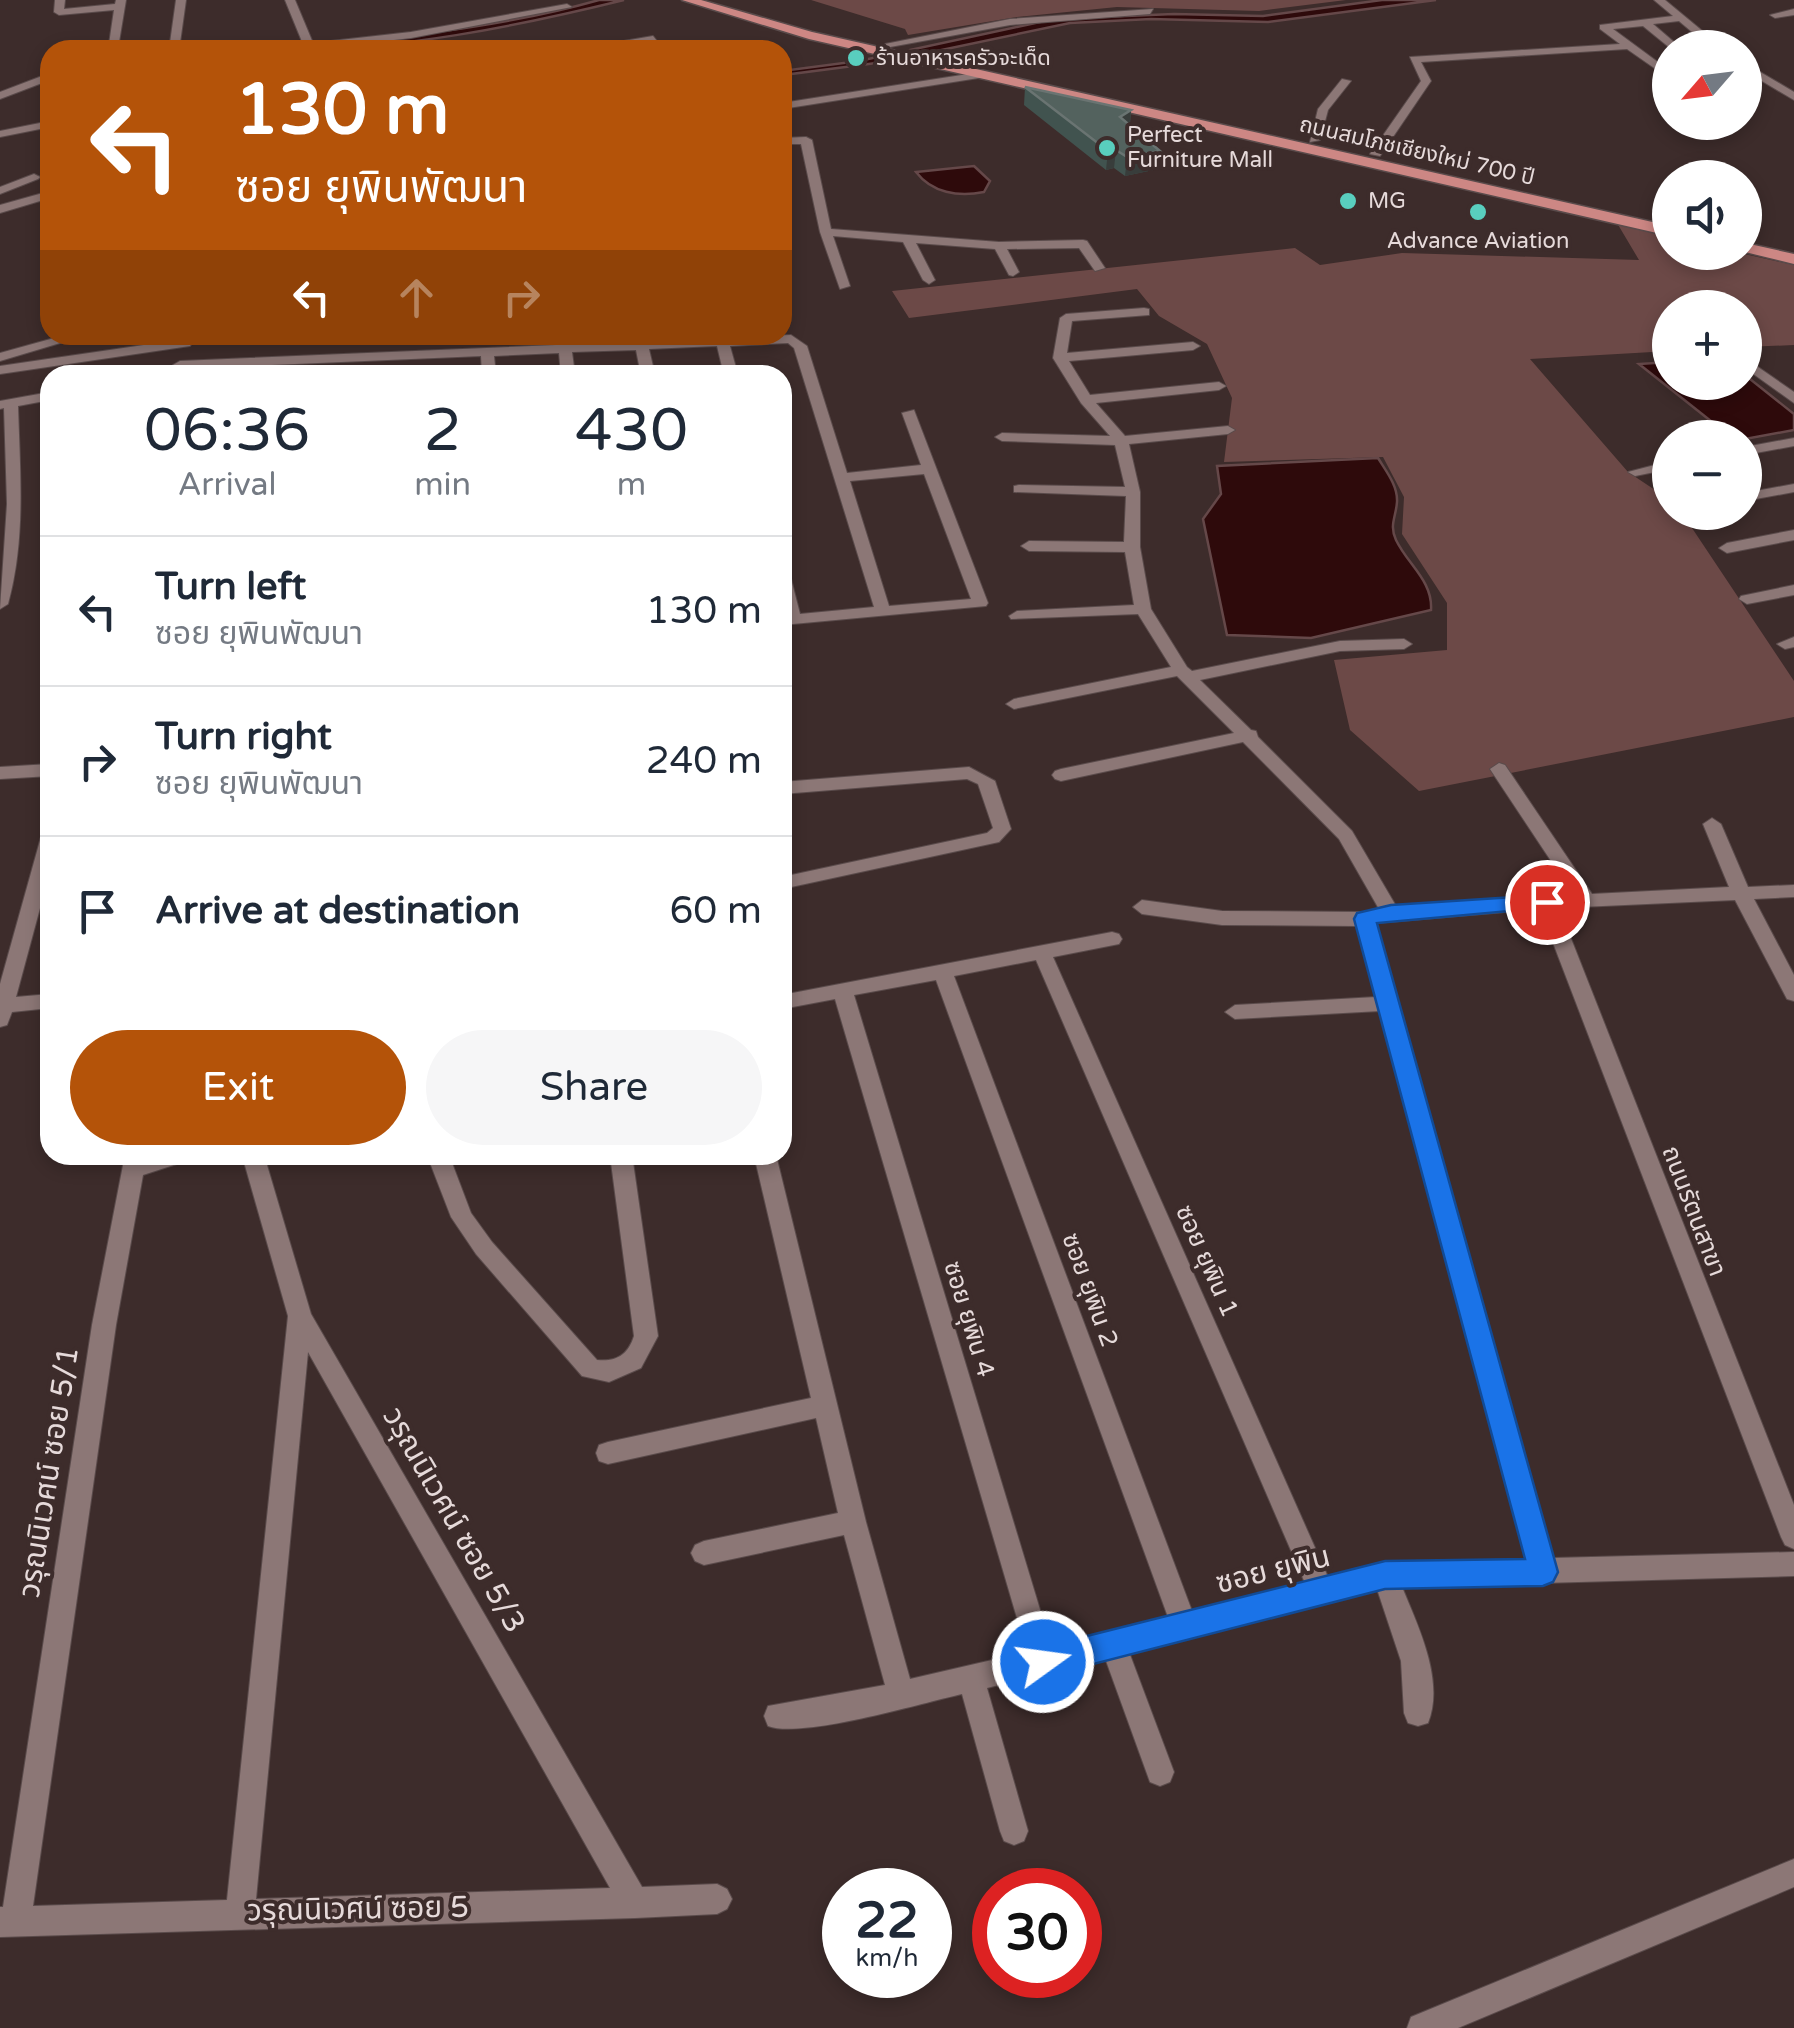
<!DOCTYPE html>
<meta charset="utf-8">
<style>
body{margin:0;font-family:"Varela Round","Noto Sans Thai",sans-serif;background:#f6f6f7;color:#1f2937;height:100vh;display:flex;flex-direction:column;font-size:38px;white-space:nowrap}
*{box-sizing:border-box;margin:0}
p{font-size:32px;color:#747a83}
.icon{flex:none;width:55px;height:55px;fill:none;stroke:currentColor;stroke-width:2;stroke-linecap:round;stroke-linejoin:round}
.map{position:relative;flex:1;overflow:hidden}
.drawer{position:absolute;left:40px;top:365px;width:752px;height:800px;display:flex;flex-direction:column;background:#fff;border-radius:30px;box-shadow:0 5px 15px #0003}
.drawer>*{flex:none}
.banner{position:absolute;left:40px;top:40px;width:752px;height:305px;border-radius:30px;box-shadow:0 5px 15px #0003;background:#b45309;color:#fff;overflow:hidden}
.needle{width:65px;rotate:242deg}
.tools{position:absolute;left:1652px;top:30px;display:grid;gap:20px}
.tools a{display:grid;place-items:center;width:110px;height:110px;border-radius:50%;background:#fff;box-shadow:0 5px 15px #0003;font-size:50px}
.speed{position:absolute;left:822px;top:1868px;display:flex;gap:20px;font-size:50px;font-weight:700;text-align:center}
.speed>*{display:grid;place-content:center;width:130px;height:130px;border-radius:50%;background:#fff;box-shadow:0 5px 15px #0003;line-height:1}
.speed small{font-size:25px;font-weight:400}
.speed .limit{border:15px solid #d22;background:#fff;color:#111}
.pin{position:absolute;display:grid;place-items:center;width:85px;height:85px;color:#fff;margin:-42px;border:5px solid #fff;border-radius:50%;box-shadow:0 2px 10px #0007}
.me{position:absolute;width:110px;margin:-55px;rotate:76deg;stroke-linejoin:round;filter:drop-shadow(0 0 8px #0008)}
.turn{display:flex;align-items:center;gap:35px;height:210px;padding:0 30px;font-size:45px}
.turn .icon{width:130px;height:130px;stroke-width:2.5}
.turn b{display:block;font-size:70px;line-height:85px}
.lanes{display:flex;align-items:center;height:95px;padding:0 30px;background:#0003;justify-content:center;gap:50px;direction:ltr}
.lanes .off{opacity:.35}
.eta{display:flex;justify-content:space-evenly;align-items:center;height:170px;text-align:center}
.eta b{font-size:60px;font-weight:600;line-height:70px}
.cta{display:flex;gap:20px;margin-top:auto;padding:20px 30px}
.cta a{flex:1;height:115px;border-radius:60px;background:#b45309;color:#fff;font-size:40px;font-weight:600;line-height:115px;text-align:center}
.cta a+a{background:#f6f6f7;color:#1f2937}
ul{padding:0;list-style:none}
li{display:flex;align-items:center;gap:30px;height:150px;padding:0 30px;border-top:2px solid #e0e1e3}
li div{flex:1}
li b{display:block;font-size:38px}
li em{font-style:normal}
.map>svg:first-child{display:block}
</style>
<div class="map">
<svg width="1794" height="2028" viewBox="0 0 1794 2028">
<rect width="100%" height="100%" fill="#3d2c2b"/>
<path fill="#6c4947" d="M 811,0 L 1346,0 L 1259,11 L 1117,7 L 1017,17 L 908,35 L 905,29 Z
M 1617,223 L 1670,236 L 1670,252 L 1740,253 L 1794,265 L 1794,345 L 1745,347 L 1745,308 L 1670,308 L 1670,351 L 1530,359 L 1628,472 L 1670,500 L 1670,512 L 1682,513 L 1794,681 L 1794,717 L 1419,791 L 1350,730 L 1334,660 L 1447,650 L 1447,603 L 1402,534 L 1404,497 L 1383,457 L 1224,462 L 1232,398 L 1207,344 L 1159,316 L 1137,289 L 909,318 L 892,291 L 1295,248 L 1320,265 L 1402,253 L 1639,260 Z"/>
<path fill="#2e0a0b" stroke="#654849" stroke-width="2.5" d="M 599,0 L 624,0 C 514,27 399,50 286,50 C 390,37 497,29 599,0 Z
M 1382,0 L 1436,0 L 1268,22 L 1151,19 L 1070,23 L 884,62 L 783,75 L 782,71 L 859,61 L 1054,19 L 1174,14 L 1263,16 Z
M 974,166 L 990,181 L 984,192 C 958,197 932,193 916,172 Z
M 1670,362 L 1670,382 L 1745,382 L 1745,375 L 1794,414 L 1794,430 L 1745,439 L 1731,437 L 1639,364 Z
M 1378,458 C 1386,471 1398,486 1397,502 C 1396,517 1389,525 1396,540 C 1408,565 1433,581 1431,610 L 1311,638 L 1227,635 L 1203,519 L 1221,494 L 1217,466 Z"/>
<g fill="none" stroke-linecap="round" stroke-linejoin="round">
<defs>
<path id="street" d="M 55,0 L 65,0 L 64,9 L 115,4 L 116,0 L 126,0 L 119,42 L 135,50 L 121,50 L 109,44 L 114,10 L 59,15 L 54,12 Z
M 176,0 L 186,0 L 179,50 L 169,50 Z
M 285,0 L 295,0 L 313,43 L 411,32 L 567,4 L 572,7 L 411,38 L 307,50 L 276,50 L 303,44 Z
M 1654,0 L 1665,0 L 1723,48 L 1711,48 L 1679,21 L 1653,24 L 1681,48 L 1670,48 L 1643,26 L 1613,29 L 1670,71 L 1670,79 L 1627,49 L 1421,62 L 1431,81 L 1380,156 L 1370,154 L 1421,81 L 1410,57 L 1620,44 L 1600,29 L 1600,25 L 1673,16 Z
M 1153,9 L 1150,14 L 1010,25 L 890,47 L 885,44 L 1010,19 Z
M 1794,9 L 1794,15 L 1775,18 L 1770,15 Z
M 653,36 L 657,41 L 597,50 L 571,50 Z
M 1745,63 L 1794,92 L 1794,100 L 1745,71 Z
M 981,72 L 986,75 L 985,77 L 782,109 L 782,103 Z
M 50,73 L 50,80 L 0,99 L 0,92 Z
M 1342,79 L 1351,81 L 1328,110 L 1320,140 L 1310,142 L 1318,109 Z
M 50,121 L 50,127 L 0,137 L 0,131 Z
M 806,137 L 812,140 L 831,229 L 999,242 L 1083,240 L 1087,241 L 1105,268 L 1095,271 L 1079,248 L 1007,249 L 1019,272 L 1013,276 L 1009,275 L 995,249 L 916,243 L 935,280 L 929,284 L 923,280 L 903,242 L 833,236 L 850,286 L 840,289 L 820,232 L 801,144 L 782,144 L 782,138 Z
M 34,174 L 40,177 L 38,179 L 0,194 L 0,187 Z
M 50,191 L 50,198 L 0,213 L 0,205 Z
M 1144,308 L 1149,309 L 1149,315 L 1072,321 L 1067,353 L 1193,342 L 1200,346 L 1193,350 L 1069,361 L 1090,395 L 1219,382 L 1226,386 L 1219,390 L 1096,403 L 1125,436 L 1228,426 L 1235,430 L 1228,434 L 1129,444 L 1140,492 L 1140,547 L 1151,609 L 1187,667 L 1192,671 L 1340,641 L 1404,639 L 1412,644 L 1404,649 L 1340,651 L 1200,680 L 1251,730 L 1256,731 L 1258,737 L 1352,831 L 1396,906 L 1573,894 L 1490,769 L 1499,763 L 1505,765 L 1592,894 L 1729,887 L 1703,824 L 1712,818 L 1721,824 L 1748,887 L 1794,885 L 1794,897 L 1754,899 L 1794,975 L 1794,1001 L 1787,999 L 1735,900 L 1559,908 L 1794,1505 L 1794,1549 L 1785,1545 L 1781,1537 L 1540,909 L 1376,923 L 1552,1558 L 1794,1552 L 1794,1576 L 1402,1587 C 1418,1626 1445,1681 1428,1723 L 1418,1726 L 1408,1723 L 1404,1713 L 1401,1661 L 1377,1589 L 1129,1652 L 1174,1772 L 1170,1782 L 1160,1786 L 1150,1782 L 1105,1658 L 987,1688 L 1028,1831 L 1024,1841 L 1014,1845 L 1004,1841 L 1000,1831 L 962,1694 C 922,1703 802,1739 768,1726 L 764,1716 L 768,1706 L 885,1685 L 844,1535 L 704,1565 L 695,1561 L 691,1553 L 695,1545 L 704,1541 L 838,1513 L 816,1418 L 608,1464 L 599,1461 L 596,1453 L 599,1445 L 608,1442 L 811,1398 L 754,1155 L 776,1155 L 866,1522 L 910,1679 L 1027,1652 L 835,999 L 782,1009 L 782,995 L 1112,932 L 1119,934 L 1122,939 L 1119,944 L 1053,957 L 1328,1577 L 1385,1563 L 1526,1559 L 1380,1011 L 1235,1019 L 1225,1012 L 1235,1005 L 1376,997 L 1357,926 L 1222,925 L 1142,914 L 1133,907 L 1142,900 L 1222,911 L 1365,912 L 1379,909 L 1339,839 L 1243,742 L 1061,781 L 1055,779 L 1052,775 L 1055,771 L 1061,769 L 1234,733 L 1177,676 L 1014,709 L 1006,704 L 1014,699 L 1171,667 L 1138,614 L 1011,619 L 1009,616 L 1017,611 L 1134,605 L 1125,552 L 1029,551 L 1021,546 L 1029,541 L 1124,542 L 1126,496 L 1014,492 L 1014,486 L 1019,485 L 1125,487 L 1115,445 L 1002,441 L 995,437 L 1002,433 L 1110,436 L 1081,403 L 1053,358 L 1060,318 L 1066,314 ZM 1036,960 L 1305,1583 L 1192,1611 L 954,976 ZM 936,980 L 1168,1617 L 1051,1646 L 854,995 Z
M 65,335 L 87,335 L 0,361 L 0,353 Z
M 791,335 L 807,346 L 847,473 L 921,465 L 902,413 L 914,410 L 988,603 L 986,606 L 782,625 L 782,570 L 790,575 L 800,614 L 874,607 L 794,348 L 788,343 L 730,346 L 738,375 L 724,375 L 717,346 L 649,349 L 655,375 L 641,375 L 636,350 L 572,352 L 575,375 L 561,375 L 559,353 L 494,356 L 496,375 L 482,375 L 481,356 L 180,369 L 173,365 L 180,361 ZM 924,474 L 971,599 L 889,606 L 850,481 Z
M 185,339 L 192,343 L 190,346 L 0,374 L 0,366 Z
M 1745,358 L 1794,392 L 1794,403 L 1745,368 Z
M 50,392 L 50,400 L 18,406 C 20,473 26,538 8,604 L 0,609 L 7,504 L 4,408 L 0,409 L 0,401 Z
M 1794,438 L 1794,446 L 1745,455 L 1745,447 Z
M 1670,461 L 1670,469 L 1635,476 L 1628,472 Z
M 1794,484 L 1794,492 L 1745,501 L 1745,493 Z
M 1794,530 L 1794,540 L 1727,553 L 1719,548 L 1727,543 Z
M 1794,585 L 1794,595 L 1747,604 L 1739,599 L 1741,596 Z
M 1794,637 L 1794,647 L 1785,649 L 1777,644 Z
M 50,764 L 50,776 L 0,779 L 0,767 Z
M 969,767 L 995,781 L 1011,829 L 999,842 L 782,889 L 782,877 L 987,833 L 993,828 L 978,784 L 967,779 L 782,794 L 782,782 Z
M 50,831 L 50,871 L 16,997 L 50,994 L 50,1008 L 12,1012 L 7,1025 L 0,1027 L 0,984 L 41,837 Z
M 125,1155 L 189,1155 L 186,1161 L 143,1175 L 116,1325 L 33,1906 L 227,1900 L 288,1316 L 242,1155 L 264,1155 L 311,1314 L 642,1887 L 717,1884 L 727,1889 L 732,1899 L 727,1909 L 717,1914 L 635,1918 L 0,1937 L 0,1907 L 3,1907 L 92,1325 ZM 308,1352 L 610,1888 L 256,1899 Z
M 427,1155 L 449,1155 L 471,1213 L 492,1242 L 597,1360 C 616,1362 628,1355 634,1336 L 610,1155 L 632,1155 L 658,1336 L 641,1368 L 609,1382 L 582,1376 L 476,1254 L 451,1217 Z
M 1794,1859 L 1794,1887 L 1458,2028 L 1407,2028 L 1411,2017 Z"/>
<path id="primary" d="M 682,0 L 701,0 L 812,32 L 1670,226 L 1670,236 L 809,39 Z
M 1745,243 L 1794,254 L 1794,264 L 1745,252 Z"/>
</defs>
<use href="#street" stroke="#5a4b4b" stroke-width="2"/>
<use href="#primary" stroke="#5a4b4b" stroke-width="3"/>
<use href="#street" fill="#8c7776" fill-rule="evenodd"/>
<use href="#primary" fill="#cd8784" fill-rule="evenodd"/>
</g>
<path fill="#41534f" d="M 1025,87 L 1131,110 L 1130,125 L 1160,151 L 1158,169 L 1125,176 L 1114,168 L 1106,170 L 1024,105 Z"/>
<path fill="#383d3b" d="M 1131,110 L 1129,128 L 1120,117 Z
M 1116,150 L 1114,168 L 1106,170 L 1108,151 Z
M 1160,151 L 1158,169 L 1125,176 L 1127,157 Z"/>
<path fill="#53625e" stroke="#6a7472" stroke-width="2.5" d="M 1025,87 L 1131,110 L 1120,117 L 1160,151 L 1127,157 L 1116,150 L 1108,151 Z"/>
<path fill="#1a73e8" stroke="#114b97" stroke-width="2.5" d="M 1547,895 L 1554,897 L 1557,902 L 1554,907 L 1377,923 L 1558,1572 L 1553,1582 L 1543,1586 L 1385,1589 L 1043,1677 L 1032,1672 L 1028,1662 L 1032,1652 L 1043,1647 L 1385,1561 L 1525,1559 L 1354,919 L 1357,913 L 1391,905 Z"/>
<g fill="#59cebe" stroke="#3d2c2b" stroke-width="4">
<circle cx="856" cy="58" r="10"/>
<circle cx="1107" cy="148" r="10"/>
<circle cx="1348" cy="201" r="10"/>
<circle cx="1478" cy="212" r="10"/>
</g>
<g text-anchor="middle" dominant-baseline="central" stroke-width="8" stroke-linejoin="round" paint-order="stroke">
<g font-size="22" fill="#e6dada" stroke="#3d2c2b" text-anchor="start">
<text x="876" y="58">ร้านอาหารครัวจะเด็ด</text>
<text x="1127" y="135">Perfect<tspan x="1127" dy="25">Furniture Mall</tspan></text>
<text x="1368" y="201">MG</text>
<text x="1478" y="241" text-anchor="middle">Advance Aviation</text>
</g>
<g font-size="22" fill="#e6dada" stroke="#3d2c2b">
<text transform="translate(1417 151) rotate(13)">ถนนสมโภชเชียงใหม่ 700 ปี</text>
</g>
<g font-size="25" fill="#e6dada" stroke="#3d2c2b">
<text transform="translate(1694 1211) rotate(69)">ถนนรัตนสาขา</text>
<text transform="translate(1207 1261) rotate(66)">ซอย ยุพิน 1</text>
<text transform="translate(1090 1290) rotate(70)">ซอย ยุพิน 2</text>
<text transform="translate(969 1319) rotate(73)">ซอย ยุพิน 4</text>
</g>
<g font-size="30" fill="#e6dada" stroke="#3d2c2b">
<text transform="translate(49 1472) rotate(-81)">วรุณนิเวศน์ ซอย 5/1</text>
<text transform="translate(454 1520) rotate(60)">วรุณนิเวศน์ ซอย 5/3</text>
<text transform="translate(1273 1570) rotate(-14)">ซอย ยุพิน</text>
<text transform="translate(358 1909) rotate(-1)">วรุณนิเวศน์ ซอย 5</text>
</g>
</g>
</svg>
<div class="tools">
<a><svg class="needle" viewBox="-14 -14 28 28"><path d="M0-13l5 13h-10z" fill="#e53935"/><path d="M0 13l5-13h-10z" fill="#747a83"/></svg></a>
<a><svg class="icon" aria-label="sound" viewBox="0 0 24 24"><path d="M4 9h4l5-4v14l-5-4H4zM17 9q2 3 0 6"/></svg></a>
<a>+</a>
<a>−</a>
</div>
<div class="speed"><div>22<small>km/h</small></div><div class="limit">30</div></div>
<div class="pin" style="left:1547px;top:902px;background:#d93025"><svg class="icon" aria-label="arrive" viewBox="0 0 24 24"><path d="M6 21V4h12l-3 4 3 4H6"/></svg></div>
<svg class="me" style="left:1043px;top:1662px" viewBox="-20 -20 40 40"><circle r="17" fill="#1a73e8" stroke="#fff" stroke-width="3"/><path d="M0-11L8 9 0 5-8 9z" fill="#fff"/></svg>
<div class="banner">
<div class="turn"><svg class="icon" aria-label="left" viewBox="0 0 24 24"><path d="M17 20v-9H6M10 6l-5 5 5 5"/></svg><div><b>130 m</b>ซอย ยุพินพัฒนา</div></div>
<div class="lanes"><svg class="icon" aria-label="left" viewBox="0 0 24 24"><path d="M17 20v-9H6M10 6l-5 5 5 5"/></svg><svg class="icon off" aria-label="ahead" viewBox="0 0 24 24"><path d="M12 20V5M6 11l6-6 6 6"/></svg><svg class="icon off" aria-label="right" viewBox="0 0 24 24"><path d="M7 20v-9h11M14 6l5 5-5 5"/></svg></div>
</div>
<section class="drawer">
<div class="eta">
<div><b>06:36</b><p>Arrival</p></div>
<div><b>2</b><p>min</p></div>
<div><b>430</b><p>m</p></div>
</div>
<ul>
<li><svg class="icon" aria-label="left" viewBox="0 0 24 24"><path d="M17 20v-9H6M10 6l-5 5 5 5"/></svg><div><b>Turn left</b><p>ซอย ยุพินพัฒนา</p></div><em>130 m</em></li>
<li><svg class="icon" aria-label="right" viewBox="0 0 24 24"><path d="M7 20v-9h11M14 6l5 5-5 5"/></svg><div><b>Turn right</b><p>ซอย ยุพินพัฒนา</p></div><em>240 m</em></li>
<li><svg class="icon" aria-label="arrive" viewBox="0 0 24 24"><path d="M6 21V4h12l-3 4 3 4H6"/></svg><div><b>Arrive at destination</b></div><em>60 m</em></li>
</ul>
<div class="cta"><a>Exit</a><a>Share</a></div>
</section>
</div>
